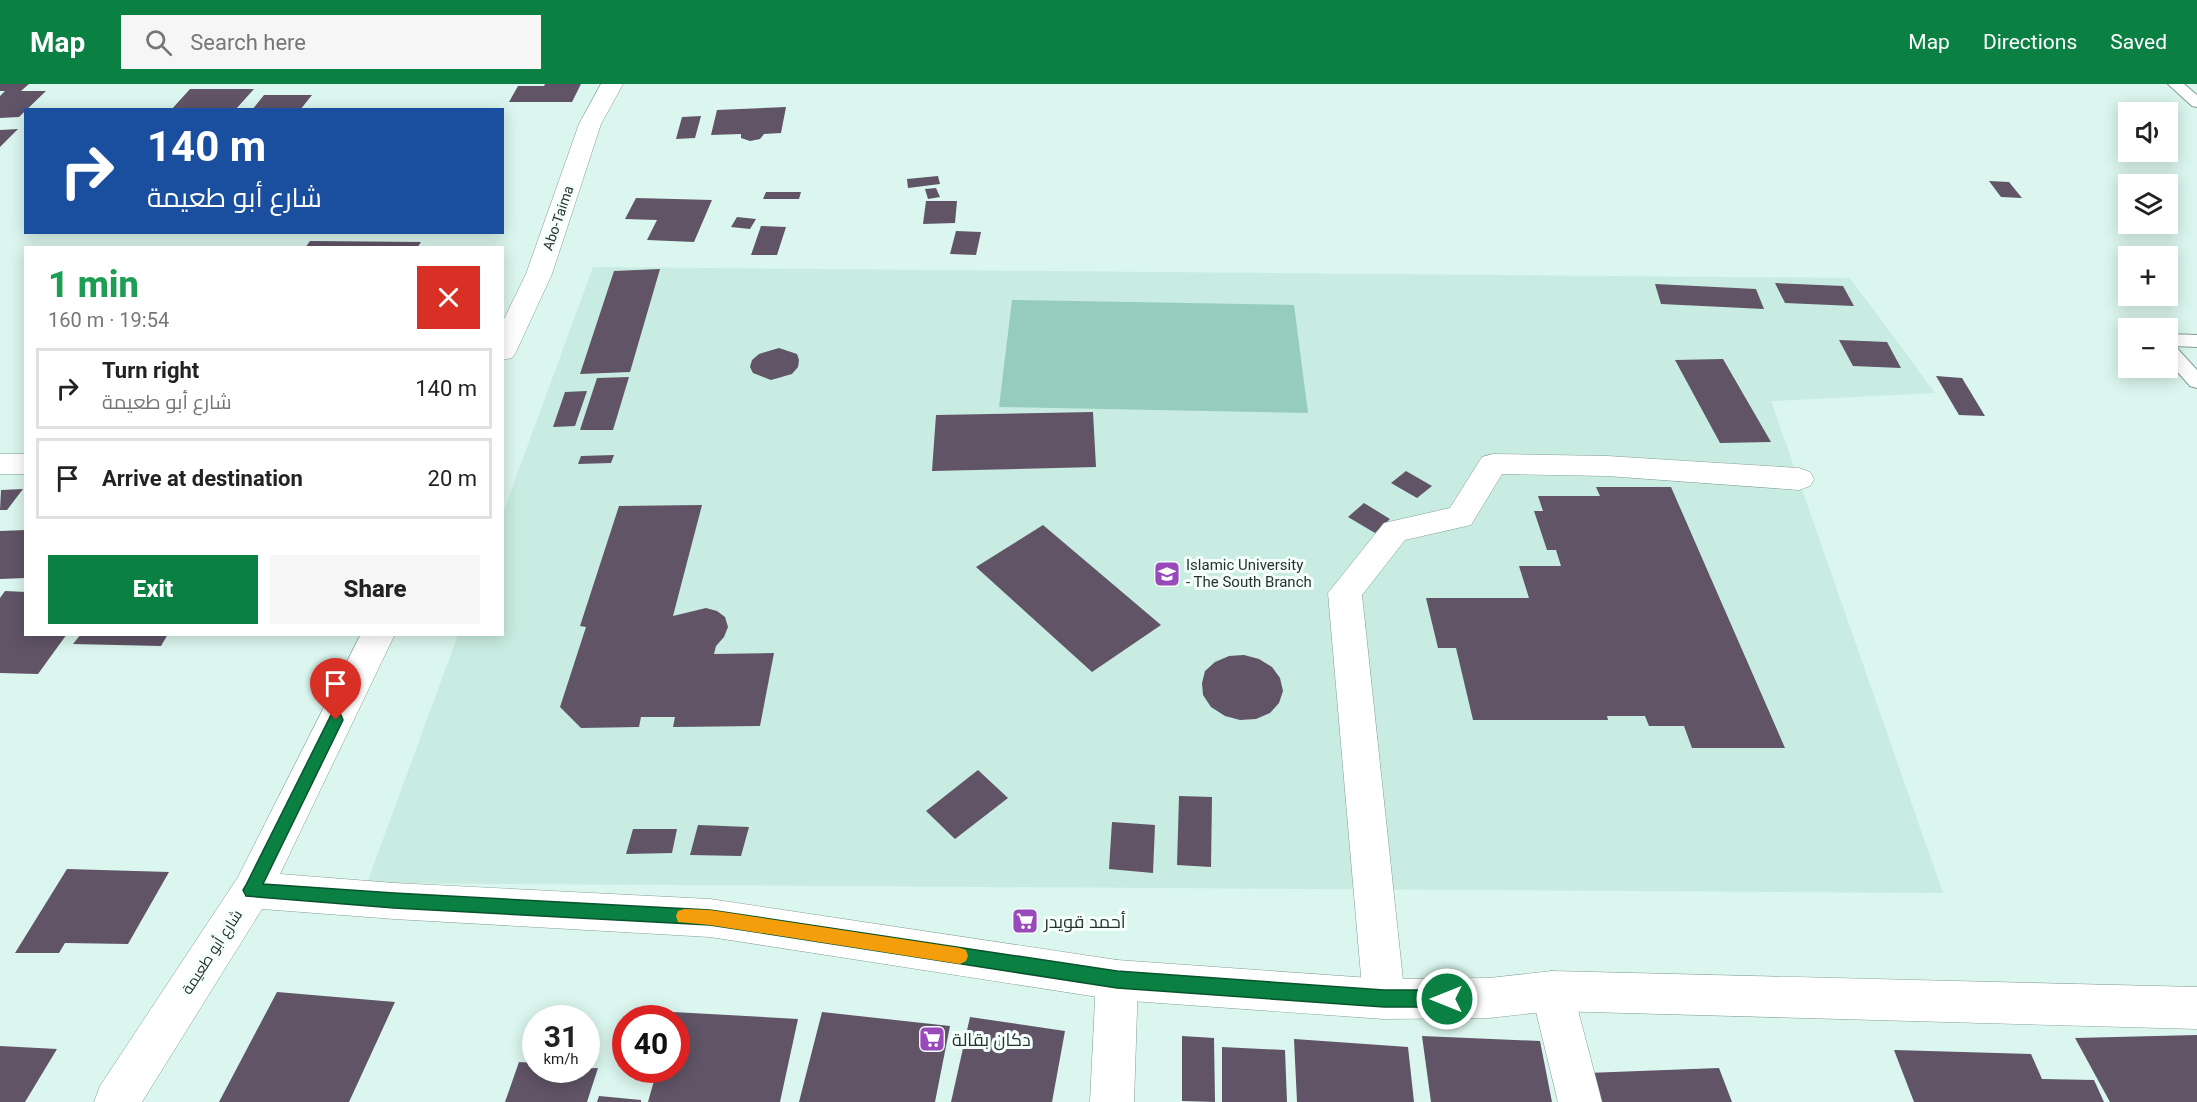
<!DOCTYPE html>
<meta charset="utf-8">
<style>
body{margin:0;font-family:Roboto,Cairo,sans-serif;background:#f6f6f6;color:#222;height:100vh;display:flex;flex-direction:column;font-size:22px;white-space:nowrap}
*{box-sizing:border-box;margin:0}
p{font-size:20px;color:#767676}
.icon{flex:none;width:33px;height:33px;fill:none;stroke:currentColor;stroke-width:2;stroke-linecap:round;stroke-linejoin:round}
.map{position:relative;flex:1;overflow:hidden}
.panel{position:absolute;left:24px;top:162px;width:480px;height:390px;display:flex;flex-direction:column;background:#fff;border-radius:0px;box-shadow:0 3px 15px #0003}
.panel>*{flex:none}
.top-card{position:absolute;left:24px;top:24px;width:480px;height:126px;border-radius:0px;box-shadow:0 3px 15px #0003;background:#1a4fa0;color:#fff;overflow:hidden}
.tools{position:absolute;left:2118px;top:18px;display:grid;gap:12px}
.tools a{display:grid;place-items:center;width:60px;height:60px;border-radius:0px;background:#fff;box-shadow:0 3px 15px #0003;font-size:30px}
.speed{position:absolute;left:522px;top:921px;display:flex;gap:12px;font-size:30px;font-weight:700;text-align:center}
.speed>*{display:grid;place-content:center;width:78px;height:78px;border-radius:50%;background:#fff;box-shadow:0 3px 15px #0003;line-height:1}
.speed small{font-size:15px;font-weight:400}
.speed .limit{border:9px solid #d22;background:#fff;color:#111}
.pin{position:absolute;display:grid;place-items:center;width:51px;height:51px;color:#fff;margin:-62px -26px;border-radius:50% 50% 50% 0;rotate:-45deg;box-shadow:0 0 6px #0007}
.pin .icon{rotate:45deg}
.me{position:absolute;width:66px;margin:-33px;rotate:270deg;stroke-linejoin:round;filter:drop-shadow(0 0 4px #0008)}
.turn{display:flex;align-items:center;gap:21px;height:126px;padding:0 24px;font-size:27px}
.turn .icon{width:78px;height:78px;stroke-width:2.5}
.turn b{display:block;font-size:42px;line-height:51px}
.round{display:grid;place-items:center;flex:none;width:63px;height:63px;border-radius:0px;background:#f6f6f6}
.head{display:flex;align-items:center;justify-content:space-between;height:102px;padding:0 24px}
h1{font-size:36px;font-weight:800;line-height:45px;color:#1e9e55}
.button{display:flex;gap:12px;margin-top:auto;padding:12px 24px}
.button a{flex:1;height:69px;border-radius:0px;background:#0b8043;color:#fff;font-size:24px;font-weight:800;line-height:69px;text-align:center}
.button a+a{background:#f6f6f6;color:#222}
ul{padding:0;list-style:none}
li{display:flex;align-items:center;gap:18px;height:81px;margin:0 12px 9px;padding:0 12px;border:3px solid #e0e0e0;border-radius:0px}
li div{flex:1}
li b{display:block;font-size:22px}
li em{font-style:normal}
header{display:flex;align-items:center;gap:36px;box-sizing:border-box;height:84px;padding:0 30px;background:#0b8043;color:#fff}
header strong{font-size:28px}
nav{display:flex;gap:33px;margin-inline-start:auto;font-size:21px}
.search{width:420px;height:54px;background:#f6f6f6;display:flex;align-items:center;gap:15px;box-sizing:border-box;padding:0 21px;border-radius:0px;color:#767676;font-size:22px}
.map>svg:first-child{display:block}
</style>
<header>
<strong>Map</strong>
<div class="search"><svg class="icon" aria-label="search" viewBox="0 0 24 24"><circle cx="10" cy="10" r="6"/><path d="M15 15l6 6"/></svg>Search here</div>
<nav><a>Map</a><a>Directions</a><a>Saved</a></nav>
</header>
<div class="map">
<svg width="2197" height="1018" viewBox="0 0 2197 1018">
<rect width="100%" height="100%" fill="#daf6ee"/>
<path fill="#c8ece1" d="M 593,183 L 1850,194 L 1935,309 L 1771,317 L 1943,809 L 367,799 L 458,551 L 502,550 L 503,429 Z"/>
<path fill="#95ccbd" d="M 1012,216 L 1294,221 L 1308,329 L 999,323 Z"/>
<path fill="#605466" d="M 0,0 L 29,0 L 21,7 L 46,7 L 19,33 L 0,34 L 0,12 L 5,7 L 0,7 Z
M 545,0 L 581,0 L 572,18 L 509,18 L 518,2 L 544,2 Z
M 190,5 L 254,5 L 236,25 L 171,26 Z
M 264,11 L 312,11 L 300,26 L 252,26 Z
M 786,23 L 781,49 L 764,50 L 760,55 L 750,57 L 741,54 L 741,50 L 711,51 L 717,26 Z
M 701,32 L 695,54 L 676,55 L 682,33 Z
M 18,45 L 0,63 L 0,46 Z
M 938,92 L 940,100 L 908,104 L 907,95 Z
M 1989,97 L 2009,98 L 2022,114 L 2001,113 Z
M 936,104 L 940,113 L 928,115 L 925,105 Z
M 766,108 L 801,108 L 799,115 L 763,115 Z
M 636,114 L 712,116 L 694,158 L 647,156 L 657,136 L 625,135 Z
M 926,117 L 957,117 L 955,139 L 923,140 Z
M 737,133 L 756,135 L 750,145 L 731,143 Z
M 761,142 L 786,143 L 777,171 L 751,171 Z
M 956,147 L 981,148 L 976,171 L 950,170 Z
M 310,157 L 421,158 L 417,164 L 305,164 Z
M 660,185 L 630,288 L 580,290 L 614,187 Z
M 1775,199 L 1843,202 L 1854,222 L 1785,219 Z
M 1655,200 L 1756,205 L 1764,225 L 1661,220 Z
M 1839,256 L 1887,258 L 1901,284 L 1853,282 Z
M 779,264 L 797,270 L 799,276 L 798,283 L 792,290 L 771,296 L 753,289 L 750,283 L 752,276 L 759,270 Z
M 1723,275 L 1771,358 L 1720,359 L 1675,276 Z
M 1936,292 L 1962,294 L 1985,332 L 1959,331 Z
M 629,293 L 613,346 L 580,346 L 597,294 Z
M 587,307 L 575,342 L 553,343 L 565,308 Z
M 1093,328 L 1096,383 L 932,387 L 936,331 Z
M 614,371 L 611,379 L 578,380 L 581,372 Z
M 1406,387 L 1432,402 L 1417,414 L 1391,399 Z
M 1596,403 L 1671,403 L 1785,664 L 1692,664 L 1684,642 L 1649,642 L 1645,632 L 1607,632 L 1608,636 L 1473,636 L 1456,564 L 1438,564 L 1426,514 L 1529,514 L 1519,482 L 1561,482 L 1556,466 L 1547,466 L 1534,427 L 1543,427 L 1538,412 L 1600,412 Z
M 23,405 L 7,426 L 0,426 L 1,406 Z
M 1364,419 L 1390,435 L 1375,449 L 1348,433 Z
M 702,421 L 673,532 L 706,524 L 717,527 L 725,533 L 728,543 L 724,553 L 716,562 L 714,570 L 774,569 L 760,642 L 673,643 L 675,633 L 641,633 L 639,643 L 581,644 L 560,623 L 586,543 L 580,542 L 619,422 Z
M 1043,441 L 1161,541 L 1092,588 L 976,483 Z
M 26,446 L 26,494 L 0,495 L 0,447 Z
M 5,507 L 26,508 L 26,550 L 67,550 L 38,590 L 0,589 L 0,514 Z
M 81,550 L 168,550 L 161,562 L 73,560 Z
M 1244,571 L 1259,575 L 1272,583 L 1280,594 L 1283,607 L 1279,619 L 1270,629 L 1256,635 L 1240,636 L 1225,632 L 1211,623 L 1203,611 L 1202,599 L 1205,587 L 1215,578 L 1229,572 Z
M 978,686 L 1008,714 L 955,755 L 926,727 Z
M 1179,712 L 1212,713 L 1211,783 L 1177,781 Z
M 1112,738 L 1155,741 L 1153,789 L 1109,785 Z
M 698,741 L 749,743 L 741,772 L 690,771 Z
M 633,745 L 677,745 L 672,769 L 626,770 Z
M 67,785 L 169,788 L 128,860 L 65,859 L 59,869 L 15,869 Z
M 277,908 L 395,918 L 349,1018 L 219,1018 Z
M 673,928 L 798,935 L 780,1018 L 648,1018 L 657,986 L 676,986 L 676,934 L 671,934 Z
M 822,928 L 950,942 L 935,1018 L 799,1018 Z
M 970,933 L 1065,947 L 1052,1018 L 951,1018 Z
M 2197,951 L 2197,1018 L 2110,1018 L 2075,954 Z
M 1182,952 L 1214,954 L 1215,1018 L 1182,1017 Z
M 1422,952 L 1540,957 L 1552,1018 L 1431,1018 Z
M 1294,955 L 1408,963 L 1414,1018 L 1297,1018 Z
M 0,962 L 57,965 L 25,1018 L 0,1018 Z
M 1222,963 L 1285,966 L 1287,1018 L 1222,1018 Z
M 1894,966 L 2031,970 L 2042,995 L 2094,996 L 2104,1018 L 1914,1018 Z
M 519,978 L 536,979 L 536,986 L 598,984 L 587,1018 L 505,1018 Z
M 1719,984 L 1732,1018 L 1595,1018 L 1587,989 Z
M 599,1012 L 641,1016 L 641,1018 L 597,1018 Z"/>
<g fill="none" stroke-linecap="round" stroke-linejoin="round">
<defs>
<path id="lane" d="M 2168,0 L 2184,0 L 2197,11 L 2197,23 L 2192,22 Z
M 2168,250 L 2197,251 L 2197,263 L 2175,262 L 2197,286 L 2197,304 L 2190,302 L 2168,277 Z"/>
<path id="street" d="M 1493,370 L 1607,372 L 1799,384 L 1810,388 L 1814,395 L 1810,402 L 1799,406 L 1607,392 L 1502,390 L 1471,441 L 1405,456 L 1362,511 L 1405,915 L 1399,929 L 1384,935 L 1369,929 L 1363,915 L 1328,509 L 1384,439 L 1450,424 L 1482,373 Z
M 1117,876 L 1132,882 L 1138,896 L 1134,1018 L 1090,1018 L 1096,896 L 1102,882 Z
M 1552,887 L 1567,893 L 1573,907 L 1602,1018 L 1558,1018 L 1531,907 L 1537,893 Z"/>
<path id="secondary" d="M 601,0 L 623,0 L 601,40 L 552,190 L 516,268 L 512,274 L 502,276 L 502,239 L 526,190 L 579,40 Z
M 0,370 L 26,370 L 26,390 L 0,390 Z
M 361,550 L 395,550 L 280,790 L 394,799 L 710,815 L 1117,876 L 1384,895 L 1489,894 L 1552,887 L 2197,903 L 2197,945 L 1552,927 L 1489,934 L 1384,935 L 1117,916 L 710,853 L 394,835 L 262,825 L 142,1018 L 94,1018 L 100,1002 L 238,793 Z"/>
</defs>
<use href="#lane" stroke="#839d95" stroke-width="2"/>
<use href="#street" stroke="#839d95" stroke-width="1"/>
<use href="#secondary" stroke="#839d95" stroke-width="1"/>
<use href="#lane" fill="#fff" fill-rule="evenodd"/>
<use href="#street" fill="#fff" fill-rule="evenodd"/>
<use href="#secondary" fill="#fff" fill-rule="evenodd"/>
</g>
<path fill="#0b8043" stroke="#07532c" stroke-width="1.5" d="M 336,630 L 341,631 L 343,636 L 263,800 L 394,809 L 710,826 L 1117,887 L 1384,906 L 1447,906 L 1453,909 L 1456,915 L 1453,921 L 1447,923 L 1384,923 L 1117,904 L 710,841 L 394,824 L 246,812 L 243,806 L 246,801 L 331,631 Z"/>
<path fill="#f59e0b" d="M 684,825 L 710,826 L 960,864 L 966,866 L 968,872 L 966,877 L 960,880 L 710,841 L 678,838 L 676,832 L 678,827 Z"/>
<defs>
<symbol id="university-square" viewBox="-11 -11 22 22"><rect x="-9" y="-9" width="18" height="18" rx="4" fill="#9849ba" stroke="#f4fffc"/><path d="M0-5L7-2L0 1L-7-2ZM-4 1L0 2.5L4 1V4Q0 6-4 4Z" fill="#fff"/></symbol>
<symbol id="supermarket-square" viewBox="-11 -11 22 22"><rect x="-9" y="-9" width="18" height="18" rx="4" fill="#9849ba" stroke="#f4fffc"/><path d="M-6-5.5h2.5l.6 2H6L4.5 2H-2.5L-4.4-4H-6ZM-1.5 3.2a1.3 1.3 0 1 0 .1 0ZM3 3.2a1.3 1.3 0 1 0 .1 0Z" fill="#fff"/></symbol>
</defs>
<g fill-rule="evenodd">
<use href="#university-square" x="1152" y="475" width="30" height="30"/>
<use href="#supermarket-square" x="1010" y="822" width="30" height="30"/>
<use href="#supermarket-square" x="917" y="940" width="30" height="30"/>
</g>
<g text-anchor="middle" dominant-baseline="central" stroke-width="6" stroke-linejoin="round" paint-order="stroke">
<g font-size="14" fill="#27322f" stroke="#f4fffc">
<text transform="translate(558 134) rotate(-71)">Abo-Taima</text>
</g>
<g font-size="15" fill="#27322f" stroke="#f4fffc" text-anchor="start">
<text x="1186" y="481">Islamic University<tspan x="1186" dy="17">- The South Branch</tspan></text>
</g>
<g font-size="15" fill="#27322f" stroke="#f4fffc">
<text transform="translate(212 868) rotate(-57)">شارع أبو طعيمة</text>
</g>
<g font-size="18" fill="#27322f" stroke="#f4fffc" text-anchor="start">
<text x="1044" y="837">أحمد قويدر</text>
<text x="952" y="955">دكان بقالة</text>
</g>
</g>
</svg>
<div class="tools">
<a><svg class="icon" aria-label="sound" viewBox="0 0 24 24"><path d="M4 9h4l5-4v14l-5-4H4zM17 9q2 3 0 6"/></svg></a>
<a><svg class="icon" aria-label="layers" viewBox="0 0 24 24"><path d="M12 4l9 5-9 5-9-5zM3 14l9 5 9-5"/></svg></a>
<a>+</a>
<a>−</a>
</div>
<div class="speed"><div>31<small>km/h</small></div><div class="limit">40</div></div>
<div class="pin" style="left:336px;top:636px;background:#d93025"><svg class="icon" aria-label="arrive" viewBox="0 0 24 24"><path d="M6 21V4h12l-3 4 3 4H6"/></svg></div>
<svg class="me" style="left:1447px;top:915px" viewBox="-20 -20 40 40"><circle r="17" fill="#0b8043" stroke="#fff" stroke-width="3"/><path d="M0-11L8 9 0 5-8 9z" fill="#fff"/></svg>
<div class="top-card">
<div class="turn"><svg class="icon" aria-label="right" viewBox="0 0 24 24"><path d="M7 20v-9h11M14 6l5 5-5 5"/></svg><div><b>140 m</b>شارع أبو طعيمة</div></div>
</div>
<section class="panel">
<div class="head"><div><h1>1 min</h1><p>160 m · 19:54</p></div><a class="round" style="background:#d93025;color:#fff"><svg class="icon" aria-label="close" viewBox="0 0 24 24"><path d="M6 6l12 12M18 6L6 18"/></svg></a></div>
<ul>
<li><svg class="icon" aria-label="right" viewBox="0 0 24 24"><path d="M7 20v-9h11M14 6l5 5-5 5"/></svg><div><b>Turn right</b><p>شارع أبو طعيمة</p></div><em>140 m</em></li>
<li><svg class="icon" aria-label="arrive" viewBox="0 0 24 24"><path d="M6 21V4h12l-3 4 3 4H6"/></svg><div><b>Arrive at destination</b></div><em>20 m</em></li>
</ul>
<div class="button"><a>Exit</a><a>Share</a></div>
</section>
</div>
